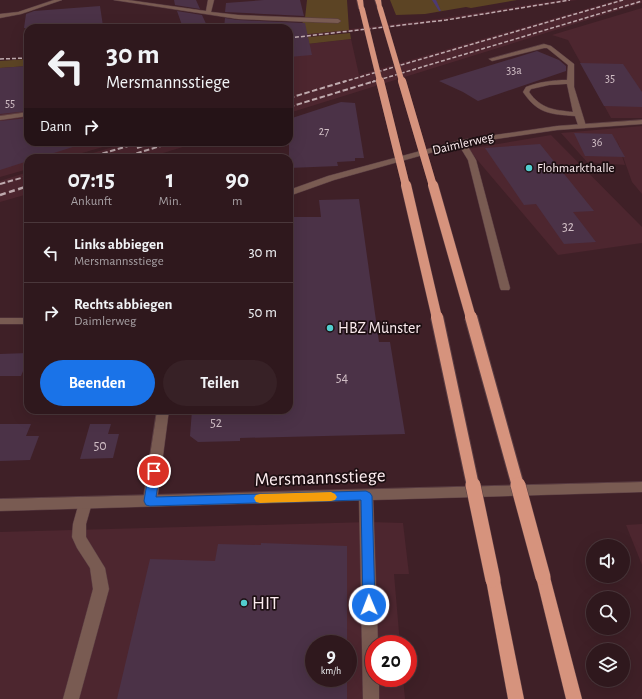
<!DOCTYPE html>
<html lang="de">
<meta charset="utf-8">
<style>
body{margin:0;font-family:"Alegreya Sans",sans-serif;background:#372126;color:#f1f3f6;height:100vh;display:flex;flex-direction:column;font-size:15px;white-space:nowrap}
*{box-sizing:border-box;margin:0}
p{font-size:13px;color:#a7a0a4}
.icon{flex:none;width:22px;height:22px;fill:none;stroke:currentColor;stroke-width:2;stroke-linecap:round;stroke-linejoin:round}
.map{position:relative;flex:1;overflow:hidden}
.sheet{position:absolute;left:24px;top:154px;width:269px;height:260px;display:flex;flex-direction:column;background:#2f181d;border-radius:12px;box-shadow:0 4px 16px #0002,0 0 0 1px #4a373b}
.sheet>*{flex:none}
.hud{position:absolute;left:24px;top:24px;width:269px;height:122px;border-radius:12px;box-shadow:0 4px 16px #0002,0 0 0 1px #4a373b;background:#2f181d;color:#f1f3f6;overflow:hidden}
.fabs{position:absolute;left:586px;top:539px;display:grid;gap:8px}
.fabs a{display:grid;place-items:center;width:44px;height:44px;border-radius:50%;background:#2f181d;box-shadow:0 4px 16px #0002,0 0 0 1px #4a373b;font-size:20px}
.speed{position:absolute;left:305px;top:635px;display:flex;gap:8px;font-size:20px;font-weight:700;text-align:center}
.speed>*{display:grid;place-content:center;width:52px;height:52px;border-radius:50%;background:#2f181d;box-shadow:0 4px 16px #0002,0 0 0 1px #4a373b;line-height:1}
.speed small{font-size:10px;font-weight:400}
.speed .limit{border:6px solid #d22;background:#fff;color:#111}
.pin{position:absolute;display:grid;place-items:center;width:34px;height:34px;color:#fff;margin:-17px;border:2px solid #fff;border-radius:50%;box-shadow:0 1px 4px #0007}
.me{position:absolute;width:44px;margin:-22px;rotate:359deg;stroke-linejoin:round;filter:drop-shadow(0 0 3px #0008)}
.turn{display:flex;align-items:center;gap:14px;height:84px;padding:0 16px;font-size:18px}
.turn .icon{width:52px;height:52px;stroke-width:2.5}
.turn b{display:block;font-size:28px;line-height:34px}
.then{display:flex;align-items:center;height:38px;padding:0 16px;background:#0003;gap:8px;font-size:15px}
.eta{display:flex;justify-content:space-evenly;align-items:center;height:68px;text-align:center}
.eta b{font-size:24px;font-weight:700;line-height:28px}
.cta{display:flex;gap:8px;margin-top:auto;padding:8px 16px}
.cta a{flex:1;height:46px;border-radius:24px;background:#1a73e8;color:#fff;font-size:16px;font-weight:700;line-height:46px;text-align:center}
.cta a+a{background:#372126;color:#f1f3f6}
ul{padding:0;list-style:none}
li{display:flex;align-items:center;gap:12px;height:60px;padding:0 16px;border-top:1px solid #4a373b}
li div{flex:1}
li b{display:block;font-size:15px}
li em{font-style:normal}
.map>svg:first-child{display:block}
</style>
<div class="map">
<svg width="642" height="699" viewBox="0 0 642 699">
<rect width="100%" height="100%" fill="#3f2027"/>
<path fill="#4d262f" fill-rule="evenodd" d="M 560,0 L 577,0 L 437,22 L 289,39 L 289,36 L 438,19 Z
M 617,0 L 642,0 L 642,3 L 289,113 L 289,46 L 351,39 L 359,75 Z
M 642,8 L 642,118 L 611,118 L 568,40 L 552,35 Z
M 28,66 L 28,142 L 120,142 L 65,158 L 28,158 L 28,169 L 0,177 L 0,68 Z
M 642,126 L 642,194 L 632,182 L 616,137 L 625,165 L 587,162 L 561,133 Z
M 551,135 L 642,227 L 642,243 L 558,255 L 468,149 Z
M 130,142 L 199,142 L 147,158 L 76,158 Z
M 28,172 L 28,194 L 0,202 L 0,181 Z
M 370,522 L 403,523 L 409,574 L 394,574 L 400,644 L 374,644 L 374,678 L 403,678 L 405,699 L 0,699 L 0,532 ZM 314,644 L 348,644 L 348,678 L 314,678 Z
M 642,524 L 642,565 L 626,525 Z"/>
<path fill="#5c4424" d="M 307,0 L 347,0 L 349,30 L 289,36 L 297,33 L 305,18 Z
M 390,0 L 517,0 L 471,8 L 466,7 L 425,14 L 396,15 Z
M 350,33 L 351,39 L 289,46 L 289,39 Z
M 28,59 L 28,66 L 0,68 L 0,61 Z"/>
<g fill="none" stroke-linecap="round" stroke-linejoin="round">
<path fill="#4d3a72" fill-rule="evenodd" d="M 432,0 L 436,0 L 441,11 L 439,11 Z"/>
</g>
<path fill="#4b3247" d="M 174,0 L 196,0 L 200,9 L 175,5 Z
M 264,0 L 300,0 L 304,16 L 225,12 L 226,3 Z
M 100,6 L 103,26 L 75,28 L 24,28 L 26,14 L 34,11 Z
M 177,11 L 202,15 L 208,28 L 183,28 Z
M 225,18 L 238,20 L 305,23 L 312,55 L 289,57 L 289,28 L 224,28 Z
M 537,51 L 559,60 L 566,66 L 566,71 L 478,101 L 463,92 L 439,81 Z
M 580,63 L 623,64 L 642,92 L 642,107 L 604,106 Z
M 28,66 L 28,111 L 0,114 L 0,68 Z
M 341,102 L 355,103 L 364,158 L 355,158 L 355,161 L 337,162 L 338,166 L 289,168 L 289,119 Z
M 28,118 L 28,142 L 76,142 L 76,146 L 38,158 L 28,158 L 28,161 L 0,170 L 0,121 Z
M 574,133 L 612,134 L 625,157 L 585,156 Z
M 540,144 L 594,211 L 573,212 L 596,242 L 564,244 L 536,204 L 524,205 L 485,148 Z
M 359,199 L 379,342 L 390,342 L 405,434 L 240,438 L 240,441 L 198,442 L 190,436 L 192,410 L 289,410 L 289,219 L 293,219 L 293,217 L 321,217 L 319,200 Z
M 28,353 L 28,359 L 21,376 L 0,376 L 0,354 Z
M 0,424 L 31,424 L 26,436 L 39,436 L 30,460 L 0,461 Z
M 90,424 L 111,424 L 108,434 L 119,434 L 113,458 L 80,459 Z
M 261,543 L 347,546 L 347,644 L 314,644 L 314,678 L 347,678 L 347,699 L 117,699 L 150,559 L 215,561 L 218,544 L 261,545 Z"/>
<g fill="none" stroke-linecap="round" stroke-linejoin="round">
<defs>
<path id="service" d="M 544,44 L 551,46 L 574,64 L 574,87 L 586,126 L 585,128 L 579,128 L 575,116 C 550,114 538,114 523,92 L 526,87 C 539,82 553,80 567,80 L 568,65 L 547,48 L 544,48 L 492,61 L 489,59 ZM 567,84 L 573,112 C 554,110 541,109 529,92 L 531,89 L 549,85 Z
M 458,140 L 464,140 L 476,160 L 510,288 L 509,290 L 501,290 L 500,288 L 468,160 L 457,142 Z
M 366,491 L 371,492 L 373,496 L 378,644 L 374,644 L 374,678 L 379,678 L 379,699 L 363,699 L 359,496 L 361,492 Z
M 85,497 L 90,499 L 92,503 L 86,524 L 86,537 L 105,568 L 109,589 L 79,699 L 63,699 L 93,589 L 90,568 L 77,548 L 72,537 L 73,524 L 80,499 Z"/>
<path id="minor" d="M 54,0 L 62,0 L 21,14 L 0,18 L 0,14 L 18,12 Z
M 114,0 L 128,0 L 206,11 L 208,0 L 214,0 L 211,12 L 238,15 L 338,19 L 341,21 L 338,23 L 238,19 Z
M 28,112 L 28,116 L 0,120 L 0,116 Z
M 642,120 L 642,124 L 557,130 L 462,144 L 334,180 L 289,196 L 289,190 L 328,176 L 461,140 L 557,126 Z
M 0,318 L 28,318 L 28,324 L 0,324 Z
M 157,410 L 169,410 L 157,501 L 155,505 L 150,506 L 145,505 L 143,501 Z"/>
<path id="tertiary" d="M 642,482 L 642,492 L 0,511 L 0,499 Z"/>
<path id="trunk" d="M 357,0 L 363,0 L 364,10 L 359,9 Z
M 375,0 L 381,0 L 382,9 L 378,9 Z
M 543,570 L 548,572 L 550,577 L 582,699 L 566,699 L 536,577 L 538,572 Z
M 493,573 L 498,575 L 500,580 L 524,699 L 508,699 L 486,580 L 488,575 Z"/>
</defs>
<use href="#service" stroke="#5a3d43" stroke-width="1"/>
<use href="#minor" stroke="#5a3d43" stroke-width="1"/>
<use href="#tertiary" stroke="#5a3d43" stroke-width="1"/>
<use href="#trunk" stroke="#5a3d43" stroke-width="1"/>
<use href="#service" fill="#795b52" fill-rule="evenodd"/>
<use href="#minor" fill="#795b52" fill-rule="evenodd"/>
<use href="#tertiary" fill="#795b52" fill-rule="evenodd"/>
<use href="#trunk" fill="#d6937d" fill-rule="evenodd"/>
<path stroke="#bfaaae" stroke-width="1.5" stroke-dasharray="4 2" stroke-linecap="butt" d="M 289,38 L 446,20 L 570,0
M 0,59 L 28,58
M 343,82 L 623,0
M 372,82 L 642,1"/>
<path stroke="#bfaaae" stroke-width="2" stroke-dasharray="5.5 2.5" stroke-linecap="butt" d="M 289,98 L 346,81
M 289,107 L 375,81
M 137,148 L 156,142
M 87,158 L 142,142
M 121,158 L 174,142
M 0,184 L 28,176"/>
<path stroke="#bfaaae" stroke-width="2.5" stroke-dasharray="6 3.5" stroke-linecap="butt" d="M 0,195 L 28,186"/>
<defs>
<path id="trunk-bridge-far4" d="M 380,8 L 402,82
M 362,9 L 380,82"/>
<path id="trunk-bridge-far3" d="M 380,81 L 406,186
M 402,81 L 433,186"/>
<path id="trunk-bridge-far2" d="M 406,185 L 437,318
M 433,185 L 471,318"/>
<path id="trunk-bridge-far1" d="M 437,317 L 473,486
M 471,317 L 518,486"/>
<path id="trunk-bridge" d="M 473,485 L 493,580
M 518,485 L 543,577"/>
</defs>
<use href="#trunk-bridge-far4" stroke="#5a3d43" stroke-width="6" stroke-linecap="butt"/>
<use href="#trunk-bridge-far3" stroke="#5a3d43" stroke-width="8" stroke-linecap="butt"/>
<use href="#trunk-bridge-far2" stroke="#5a3d43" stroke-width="11" stroke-linecap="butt"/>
<use href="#trunk-bridge-far1" stroke="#5a3d43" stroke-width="14" stroke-linecap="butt"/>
<use href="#trunk-bridge" stroke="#5a3d43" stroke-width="16" stroke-linecap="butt"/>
<use href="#trunk-bridge-far4" stroke="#d6937d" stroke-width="5.5"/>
<use href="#trunk-bridge-far3" stroke="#d6937d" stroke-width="8"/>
<use href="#trunk-bridge-far2" stroke="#d6937d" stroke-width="10"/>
<use href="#trunk-bridge-far1" stroke="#d6937d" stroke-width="12"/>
<use href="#trunk-bridge" stroke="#d6937d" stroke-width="15"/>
</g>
<path fill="#1a73e8" stroke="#114b97" d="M 154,466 L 158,468 L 160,471 L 156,497 L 366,491 L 370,493 L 372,496 L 375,605 L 373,609 L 369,611 L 365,609 L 363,605 L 361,500 L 150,506 L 146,505 L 144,501 L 149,471 L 150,468 Z"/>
<path fill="#f59e0b" d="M 331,492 L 335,494 L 337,497 L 335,500 L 331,501 L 260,503 L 256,502 L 254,498 L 256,495 L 260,494 Z"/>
<g fill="#52cdcf" stroke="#1d0f12" stroke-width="1.5">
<circle cx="529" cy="168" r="4"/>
<circle cx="330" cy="328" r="4"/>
<circle cx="244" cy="603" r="4"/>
</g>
<g text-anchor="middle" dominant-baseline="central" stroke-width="3.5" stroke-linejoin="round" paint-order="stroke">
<g font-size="12" fill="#d0bec5">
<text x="514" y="70">33a</text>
<text x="610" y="78">35</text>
<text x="10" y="103">55</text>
<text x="324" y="131">27</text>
<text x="597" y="142">36</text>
</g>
<g font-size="13" fill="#fdecef" stroke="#1d0f12">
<text transform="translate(463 144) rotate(-13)">Daimlerweg</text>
</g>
<g font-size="13" fill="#fdecef" stroke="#1d0f12" text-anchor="start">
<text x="537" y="168">Flohmarkthalle</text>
</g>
<g font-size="14" fill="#d0bec5">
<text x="568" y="227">32</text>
<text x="342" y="378">54</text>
<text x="216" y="423">52</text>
<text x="100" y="446">50</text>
</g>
<g font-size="16" fill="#fdecef" stroke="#1d0f12" text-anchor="start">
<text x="338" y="328">HBZ Münster</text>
</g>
<g font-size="19" fill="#fdecef" stroke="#1d0f12">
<text transform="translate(320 478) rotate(-2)">Mersmannsstiege</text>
</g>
<g font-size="19" fill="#fdecef" stroke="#1d0f12" text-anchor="start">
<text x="252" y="603">HIT</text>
</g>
</g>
</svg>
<div class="fabs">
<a><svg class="icon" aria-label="sound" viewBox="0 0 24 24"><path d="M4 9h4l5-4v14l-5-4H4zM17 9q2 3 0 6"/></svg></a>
<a><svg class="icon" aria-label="search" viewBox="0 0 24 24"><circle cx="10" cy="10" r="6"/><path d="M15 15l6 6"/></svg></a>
<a><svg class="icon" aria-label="layers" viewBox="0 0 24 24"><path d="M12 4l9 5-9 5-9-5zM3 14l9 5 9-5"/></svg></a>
</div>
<div class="speed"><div>9<small>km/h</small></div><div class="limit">20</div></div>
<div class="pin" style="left:154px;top:471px;background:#d93025"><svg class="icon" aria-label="arrive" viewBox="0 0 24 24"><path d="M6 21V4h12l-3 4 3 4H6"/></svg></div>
<svg class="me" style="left:369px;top:605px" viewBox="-20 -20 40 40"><circle r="17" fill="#1a73e8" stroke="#fff" stroke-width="3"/><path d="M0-11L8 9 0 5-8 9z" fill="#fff"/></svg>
<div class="hud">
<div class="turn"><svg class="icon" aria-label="left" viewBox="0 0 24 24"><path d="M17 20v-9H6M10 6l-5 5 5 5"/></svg><div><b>30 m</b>Mersmannsstiege</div></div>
<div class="then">Dann<svg class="icon" aria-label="right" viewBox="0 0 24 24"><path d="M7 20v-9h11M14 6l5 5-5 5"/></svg></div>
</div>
<section class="sheet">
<div class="eta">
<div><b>07:15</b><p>Ankunft</p></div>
<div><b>1</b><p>Min.</p></div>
<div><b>90</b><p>m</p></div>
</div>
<ul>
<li><svg class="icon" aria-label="left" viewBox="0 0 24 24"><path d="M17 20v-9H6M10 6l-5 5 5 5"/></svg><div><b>Links abbiegen</b><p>Mersmannsstiege</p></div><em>30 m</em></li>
<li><svg class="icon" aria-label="right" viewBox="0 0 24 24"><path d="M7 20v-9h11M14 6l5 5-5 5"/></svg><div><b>Rechts abbiegen</b><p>Daimlerweg</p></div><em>50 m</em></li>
</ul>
<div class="cta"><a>Beenden</a><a>Teilen</a></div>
</section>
</div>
